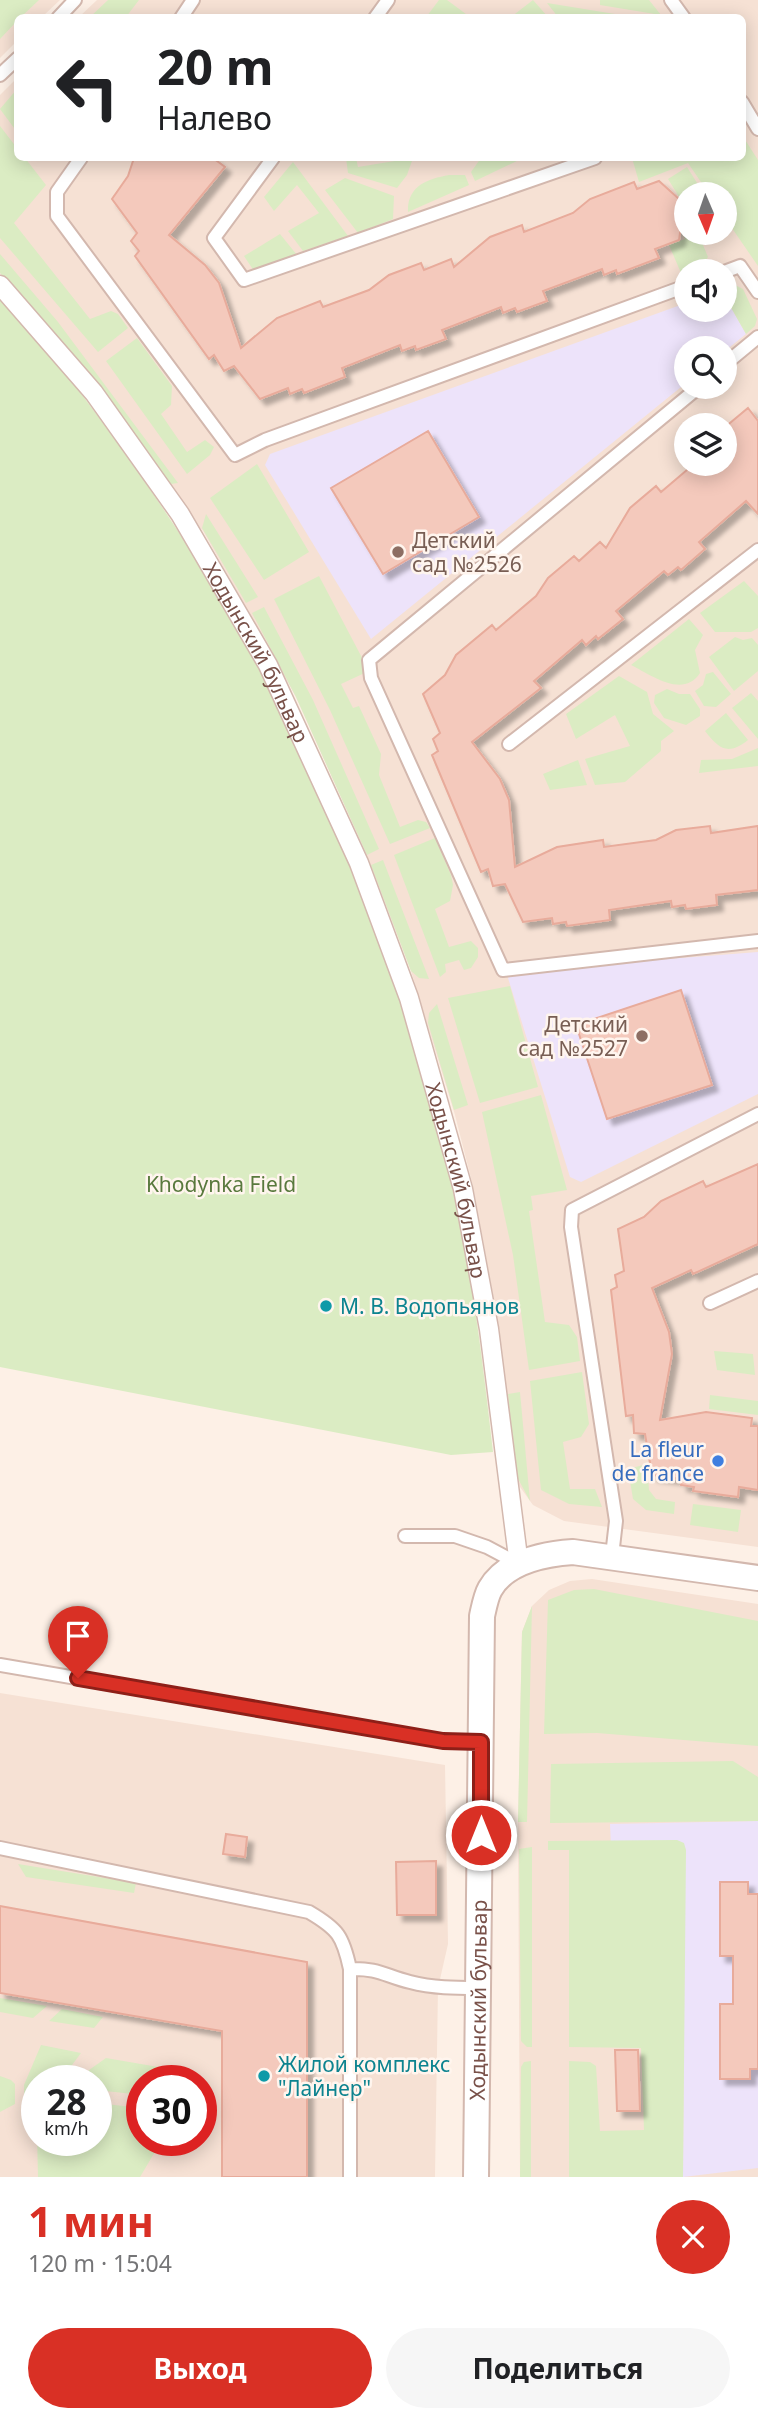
<!DOCTYPE html>
<html lang="ru">
<meta charset="utf-8">
<style>
body{margin:0;font-family:"Noto Sans",sans-serif;background:#f6f6f6;color:#202124;height:100vh;display:flex;flex-direction:column;font-size:26px;white-space:nowrap}
*{box-sizing:border-box;margin:0}
p{font-size:23px;color:#757577}
.icon{flex:none;width:38px;height:38px;fill:none;stroke:currentColor;stroke-width:2;stroke-linecap:round;stroke-linejoin:round}
.map{position:relative;height:2177px;overflow:hidden}
.details{display:flex;flex-direction:column;background:#fff;flex:1}
.details>*{flex:none}
.top-card{position:absolute;left:14px;top:14px;width:732px;height:147px;border-radius:10px;box-shadow:0 4px 18px #0003;background:#fff;color:#202124;overflow:hidden}
.needle{width:46px;rotate:178deg}
.fabs{position:absolute;left:674px;top:182px;display:grid;gap:14px}
.fabs a{display:grid;place-items:center;width:63px;height:63px;border-radius:50%;background:#fff;box-shadow:0 4px 18px #0003;font-size:35px}
.speed{position:absolute;left:21px;top:2065px;display:flex;gap:14px;font-size:35px;font-weight:700;text-align:center}
.speed>*{display:grid;place-content:center;width:91px;height:91px;border-radius:50%;background:#fff;box-shadow:0 4px 18px #0003;line-height:1}
.speed small{font-size:18px;font-weight:400}
.speed .limit{border:10px solid #d22;background:#fff;color:#111}
.pin{position:absolute;display:grid;place-items:center;width:60px;height:60px;color:#fff;margin:-72px -30px;border-radius:50% 50% 50% 0;rotate:-45deg;box-shadow:0 0 7px #0007}
.pin .icon{rotate:45deg}
.me{position:absolute;width:77px;margin:-38px;rotate:0deg;stroke-linejoin:round;filter:drop-shadow(0 0 5px #0008)}
.turn{display:flex;align-items:center;gap:24px;height:147px;padding:0 28px;font-size:32px}
.turn .icon{width:91px;height:91px;stroke-width:2.5}
.turn b{display:block;font-size:49px;line-height:60px}
.round{display:grid;place-items:center;flex:none;width:74px;height:74px;border-radius:37px;background:#f6f6f6}
.head{display:flex;align-items:center;justify-content:space-between;height:119px;padding:0 28px}
h1{font-size:42px;font-weight:700;line-height:52px;color:#d93025}
.cta{display:flex;gap:14px;margin-top:auto;padding:14px 28px}
.cta a{flex:1;height:80px;border-radius:42px;background:#d93025;color:#fff;font-size:28px;font-weight:700;line-height:80px;text-align:center}
.cta a+a{background:#f6f6f6;color:#202124}
.map>svg:first-child{display:block}
</style>
<div class="map">
<svg width="758" height="2177" viewBox="0 0 758 2177">
<defs>
<filter id="shadow"><feDropShadow dx="6" dy="6" stdDeviation="2" flood-color="#0004"/></filter>
</defs>
<rect width="100%" height="100%" fill="#fdf0e6"/>
<path fill="#f6e1d4" fill-rule="evenodd" d="M 0,0 L 60,0 L 42,17 L 18,18 L 17,41 L 0,58 Z
M 97,0 L 758,0 L 758,1547 L 564,1521 L 533,1505 L 520,1487 L 516,1475 L 499,1327 L 473,1186 L 455,1115 L 411,971 L 367,855 L 296,697 L 203,531 L 153,474 L 62,347 L 0,273 L 0,95 L 17,78 L 18,158 L 742,158 L 742,18 L 79,17 ZM 686,194 L 724,194 L 724,233 L 686,233 ZM 686,271 L 724,271 L 724,310 L 686,310 ZM 686,348 L 724,348 L 724,387 L 686,387 ZM 686,425 L 724,425 L 724,464 L 686,464 Z
M 592,1579 L 758,1604 L 758,2177 L 520,2177 L 518,1822 L 522,1632 L 532,1606 L 549,1590 L 570,1581 Z
M 0,1693 L 445,1765 L 448,1944 L 438,1988 L 435,2177 L 0,2177 ZM 37,2081 L 96,2081 L 96,2140 L 37,2140 ZM 142,2081 L 201,2081 L 201,2140 L 142,2140 Z"/>
<path fill="#ede3fa" d="M 725,297 L 746,334 L 725,351 L 724,348 L 686,348 L 686,383 L 371,639 L 265,465 L 270,454 L 686,303 L 686,310 L 724,310 Z
M 758,952 L 758,1094 L 581,1182 L 570,1177 L 508,978 L 513,971 Z
M 758,1821 L 758,2168 L 683,2177 L 684,1998 L 613,1893 L 610,1824 Z"/>
<path fill="#dbecc3" d="M 0,0 L 39,0 L 21,17 L 18,18 L 17,21 L 0,39 Z
M 108,0 L 139,0 L 126,17 L 90,17 Z
M 439,0 L 447,0 L 470,17 L 409,17 L 427,16 Z
M 533,0 L 548,17 L 511,17 Z
M 600,0 L 649,0 L 661,15 L 600,5 Z
M 547,3 L 621,15 L 621,17 L 558,17 Z
M 17,89 L 17,132 L 0,109 Z
M 0,126 L 17,148 L 18,158 L 25,158 L 46,185 L 14,223 L 90,319 L 111,311 L 118,314 L 128,328 L 98,352 L 0,238 Z
M 742,135 L 758,160 L 758,266 L 725,218 L 724,194 L 709,194 L 688,163 L 639,182 L 632,158 L 742,158 Z
M 346,158 L 356,158 L 358,167 L 413,158 L 407,175 L 397,188 L 348,173 Z
M 481,158 L 515,158 L 517,161 L 475,181 L 471,172 Z
M 293,162 L 348,236 L 303,251 L 288,231 L 319,213 L 297,185 L 274,211 L 264,197 Z
M 687,167 L 704,194 L 686,194 L 686,208 L 668,179 Z
M 449,175 L 465,175 L 469,185 L 408,212 C 407,186 427,179 449,175 Z
M 345,178 L 394,196 L 393,219 L 358,233 L 325,190 Z
M 686,218 L 686,233 L 698,233 L 708,257 L 703,264 L 681,273 L 669,245 L 685,239 L 678,222 Z
M 280,234 L 297,255 L 254,271 L 244,256 Z
M 0,254 L 58,322 L 178,483 L 171,484 L 163,481 L 62,347 L 0,273 Z
M 735,285 L 743,289 L 757,319 L 755,326 L 746,334 L 725,297 L 725,289 Z
M 0,290 C 57,361 112,432 162,507 C 300,711 397,951 453,1191 C 473,1277 483,1365 493,1452 L 451,1455 L 0,1367 Z
M 137,338 L 172,386 L 171,405 L 161,414 L 187,452 L 205,440 L 214,447 L 210,455 L 187,474 L 106,361 Z
M 257,464 L 309,552 L 264,580 L 210,498 Z
M 206,514 L 258,597 L 246,603 L 202,528 Z
M 319,576 L 369,671 L 341,684 L 353,708 L 359,706 L 381,754 L 379,775 L 400,827 L 418,820 L 426,822 L 430,828 L 390,844 L 330,710 L 274,599 Z
M 744,581 L 758,596 L 758,628 L 751,632 L 715,632 L 700,613 Z
M 264,607 L 313,700 L 379,849 L 367,855 L 296,697 L 252,613 Z
M 689,619 L 703,635 L 695,650 L 700,673 C 683,699 651,675 631,665 Z
M 735,637 L 743,640 L 752,638 L 758,645 L 758,671 L 734,691 L 709,657 Z
M 713,672 L 731,694 L 716,707 L 704,706 L 695,691 L 703,685 L 706,674 Z
M 619,676 L 647,692 L 653,714 L 674,731 L 661,741 L 661,751 L 625,782 L 595,785 L 585,759 L 630,746 L 615,715 L 576,739 L 566,714 Z
M 667,689 L 679,694 L 690,694 L 700,709 L 700,716 L 686,725 L 664,718 L 654,703 L 655,695 Z
M 751,693 L 758,701 L 758,739 L 732,708 Z
M 726,713 L 748,740 C 728,756 719,749 705,731 Z
M 758,748 L 758,766 L 699,773 L 701,760 L 732,759 Z
M 578,760 L 587,785 L 550,790 L 543,774 Z
M 435,838 L 451,875 L 453,885 L 450,901 L 435,909 L 449,947 L 471,941 L 478,948 L 478,957 L 471,968 L 464,970 L 459,960 L 445,964 L 446,972 L 440,977 L 394,855 Z
M 383,860 L 429,979 L 419,978 L 411,971 L 371,865 Z
M 510,986 L 538,1087 L 480,1103 L 448,998 Z
M 437,1004 L 468,1105 L 454,1110 L 428,1023 L 429,1013 Z
M 541,1095 L 567,1190 L 531,1196 L 533,1210 L 529,1211 L 545,1322 L 569,1325 L 577,1337 L 580,1361 L 529,1370 L 513,1255 L 482,1112 Z
M 714,1351 L 753,1354 L 755,1375 L 717,1370 Z
M 582,1372 L 589,1424 L 581,1437 L 563,1442 L 570,1489 L 595,1489 L 602,1507 L 569,1504 L 541,1490 L 530,1381 Z
M 520,1392 L 530,1501 L 516,1475 L 508,1394 Z
M 710,1395 L 758,1401 L 758,1415 L 709,1409 Z
M 647,1464 L 649,1490 L 656,1499 L 675,1502 L 674,1514 L 646,1510 L 633,1499 L 628,1469 Z
M 693,1504 L 741,1510 L 738,1532 L 690,1525 Z
M 594,1589 L 758,1621 L 758,1746 L 597,1733 L 544,1734 L 548,1600 L 574,1590 Z
M 532,1606 L 527,1822 L 518,1822 L 522,1632 Z
M 733,1761 L 758,1777 L 758,1821 L 550,1823 L 551,1764 Z
M 677,1840 L 684,1843 L 686,1850 L 683,2177 L 569,2177 L 569,2061 L 590,2062 L 596,2066 L 600,2131 L 644,2130 L 641,2048 L 569,2047 L 569,1850 L 548,1850 L 548,1841 Z
M 532,1847 L 532,2047 L 527,2047 L 521,2041 L 519,1849 Z
M 18,1864 L 136,1883 L 134,1893 L 26,1877 Z
M 0,1998 L 47,2006 L 33,2018 L 0,2012 Z
M 62,2009 L 103,2017 L 94,2028 L 49,2021 Z
M 41,2045 L 81,2053 L 60,2081 L 37,2081 L 37,2107 L 24,2110 L 24,2085 Z
M 106,2058 L 170,2069 L 166,2081 L 142,2081 L 142,2095 L 96,2090 L 96,2081 L 87,2081 L 86,2077 L 89,2070 Z
M 531,2061 L 531,2177 L 520,2177 L 521,2067 L 524,2062 Z
M 0,2076 L 11,2080 L 15,2084 L 15,2104 L 0,2112 Z
M 96,2103 L 142,2108 L 142,2140 L 162,2140 L 140,2177 L 38,2177 L 37,2134 L 37,2140 L 96,2140 Z"/>
<path fill="#f4c9bc" stroke="#e8ab9b" stroke-width="2" filter="url(#shadow)" d="M 134,158 L 213,158 L 225,167 L 169,235 L 205,265 L 219,283 L 241,348 L 277,318 L 320,301 L 323,307 L 369,290 L 389,275 L 421,263 L 424,270 L 451,259 L 454,267 L 490,237 L 522,225 L 524,232 L 573,213 L 590,199 L 634,182 L 637,189 L 659,181 L 679,199 L 683,212 L 679,240 L 655,249 L 659,258 L 617,274 L 616,270 L 604,275 L 602,269 L 543,291 L 547,301 L 517,312 L 515,308 L 503,313 L 501,307 L 442,330 L 446,339 L 416,350 L 415,346 L 402,351 L 400,345 L 342,368 L 345,377 L 304,393 L 302,389 L 290,394 L 288,388 L 260,399 L 234,366 L 224,371 L 214,355 L 209,359 L 135,256 L 139,251 L 131,241 L 137,233 L 112,199 L 128,176 Z
M 748,408 L 758,421 L 758,514 L 746,501 L 699,542 L 705,549 L 681,570 L 678,567 L 668,575 L 664,571 L 616,611 L 623,619 L 598,639 L 596,636 L 586,645 L 582,640 L 534,681 L 541,688 L 472,742 L 500,779 L 509,800 L 515,867 L 557,847 L 603,840 L 604,847 L 656,840 L 676,830 L 710,826 L 711,833 L 758,826 L 758,890 L 716,895 L 717,905 L 686,909 L 685,905 L 672,907 L 671,901 L 609,910 L 610,920 L 567,926 L 566,922 L 553,924 L 552,918 L 523,922 L 505,884 L 493,886 L 488,869 L 481,872 L 432,755 L 438,751 L 433,739 L 440,733 L 423,694 L 445,675 L 456,655 L 492,625 L 496,630 L 536,596 L 548,578 L 574,556 L 579,561 L 600,542 L 606,548 L 630,508 L 656,486 L 661,492 L 694,464 L 724,464 L 724,428 Z
M 428,431 L 479,517 L 383,574 L 331,488 Z
M 681,990 L 712,1085 L 607,1119 L 576,1025 Z
M 758,1164 L 758,1244 L 693,1274 L 691,1270 L 652,1288 L 669,1332 L 672,1354 L 660,1420 L 706,1412 L 752,1418 L 751,1426 L 758,1426 L 758,1490 L 739,1487 L 738,1497 L 693,1491 L 694,1487 L 681,1485 L 682,1479 L 652,1475 L 645,1434 L 634,1433 L 633,1415 L 626,1416 L 611,1290 L 617,1287 L 615,1275 L 624,1271 L 618,1229 L 644,1217 L 661,1201 L 703,1181 L 706,1187 Z
M 226,1834 L 247,1837 L 245,1857 L 223,1854 Z
M 436,1861 L 436,1915 L 397,1915 L 396,1862 Z
M 720,1882 L 748,1882 L 748,1894 L 758,1894 L 758,2069 L 750,2069 L 750,2079 L 720,2079 L 720,2004 L 733,2004 L 733,1956 L 720,1956 Z
M 0,1906 L 307,1962 L 307,2177 L 222,2177 L 222,2031 L 0,1993 Z
M 615,2050 L 638,2050 L 640,2111 L 617,2111 Z"/>
<g fill="none" stroke-linecap="round" stroke-linejoin="round">
<defs>
<path id="service" d="M 671,0 L 684,18
M 58,18 L 75,0
M 181,18 L 193,0
M 375,18 L 388,0
M 0,75 L 18,58
M 742,102 L 758,129
M 81,158 L 57,192 L 57,216 L 235,455 L 265,440 L 686,286
M 273,158 L 214,238 L 244,280 L 595,158
M 724,272 L 740,266 L 758,292
M 724,365 L 758,337
M 699,387 L 369,660 L 371,678 L 503,970 L 758,941
M 509,744 L 758,550
M 710,1303 L 758,1281
M 405,1536 L 455,1536 L 487,1547 L 519,1564
M 612,1556 L 616,1521 L 571,1227 L 572,1210 L 758,1114
M 0,1665 L 443,1741 L 481,1742
M 0,1848 L 309,1912 C 338,1929 343,1936 350,1969 L 350,2177
M 350,1969 C 379,1968 385,1976 410,1982 C 433,1988 455,1988 478,1988"/>
<g id="pedestrian">
<path id="s1" d="M 0,285 L 94,393 L 180,514 L 268,665 L 359,863 L 409,998 L 463,1189 L 489,1329 L 519,1565"/>
</g>
<g id="minor">
<path id="s2" d="M 476,2177 L 482,1616 C 484,1607 486,1596 490,1589 C 506,1561 545,1554 573,1552 L 758,1578"/>
</g>
</defs>
<use href="#service" stroke="#d3b8ae" stroke-width="16"/>
<use href="#pedestrian" stroke="#d3b8ae" stroke-width="21"/>
<use href="#minor" stroke="#d3b8ae" stroke-width="28"/>
<use href="#service" stroke="#fff" stroke-width="12"/>
<use href="#pedestrian" stroke="#fff" stroke-width="18"/>
<use href="#minor" stroke="#fff" stroke-width="24"/>
</g>
<g fill="none" stroke-linecap="round" stroke-linejoin="round">
<defs>
<path id="route" d="M 78,1678 L 443,1741 L 481,1742 L 481,1835"/>
</defs>
<use href="#route" stroke="#8d1f18" stroke-width="18"/>
<use href="#route" stroke="#d93025" stroke-width="12"/>
</g>
<g fill="#8d6e63" stroke="#fff5ee" stroke-width="2.5">
<circle cx="398" cy="552" r="7"/>
<circle cx="642" cy="1036" r="7"/>
</g>
<g fill="#0f9aa8" stroke="#fff5ee" stroke-width="2.5">
<circle cx="326" cy="1306" r="7"/>
<circle cx="264" cy="2076" r="7"/>
</g>
<circle fill="#3f7fe0" stroke="#fff5ee" stroke-width="2.5" cx="718" cy="1461" r="7"/>
<g text-anchor="middle" dominant-baseline="central" stroke-width="5" stroke-linejoin="round" paint-order="stroke">
<g font-size="21" fill="#785e54" stroke="#fff5ee" text-anchor="start">
<text x="412" y="540">Детский<tspan x="412" dy="24">сад №2526</tspan></text>
<text x="628" y="1024" text-anchor="end">Детский<tspan x="628" dy="24">сад №2527</tspan></text>
</g>
<g font-size="21" fill="#795149" stroke="#fff5ee">
<text stroke="none"><textPath href="#s1" startOffset="450">Ходынский бульвар</textPath></text>
<text stroke="none"><textPath href="#s1" startOffset="1017">Ходынский бульвар</textPath></text>
<text stroke="none"><textPath href="#s2" startOffset="177">Ходынский бульвар</textPath></text>
</g>
<g font-size="21" fill="#59793d" stroke="#fff5ee">
<text x="221" y="1184">Khodynka Field</text>
</g>
<g font-size="21" fill="#0d838f" stroke="#fff5ee" text-anchor="start">
<text x="340" y="1306">М. В. Водопьянов</text>
<text x="278" y="2064">Жилой комплекс<tspan x="278" dy="24">"Лайнер"</tspan></text>
</g>
<g font-size="21" fill="#366cbe" stroke="#fff5ee" text-anchor="end">
<text x="704" y="1449">La fleur<tspan x="704" dy="24">de france</tspan></text>
</g>
</g>
</svg>
<div class="fabs">
<a><svg class="needle" viewBox="-14 -14 28 28"><path d="M0-13l5 13h-10z" fill="#e53935"/><path d="M0 13l5-13h-10z" fill="#757577"/></svg></a>
<a><svg class="icon" aria-label="sound" viewBox="0 0 24 24"><path d="M4 9h4l5-4v14l-5-4H4zM17 9q2 3 0 6"/></svg></a>
<a><svg class="icon" aria-label="search" viewBox="0 0 24 24"><circle cx="10" cy="10" r="6"/><path d="M15 15l6 6"/></svg></a>
<a><svg class="icon" aria-label="layers" viewBox="0 0 24 24"><path d="M12 4l9 5-9 5-9-5zM3 14l9 5 9-5"/></svg></a>
</div>
<div class="speed"><div>28<small>km/h</small></div><div class="limit">30</div></div>
<div class="pin" style="left:78px;top:1678px;background:#d93025"><svg class="icon" aria-label="arrive" viewBox="0 0 24 24"><path d="M6 21V4h12l-3 4 3 4H6"/></svg></div>
<svg class="me" style="left:481px;top:1835px" viewBox="-20 -20 40 40"><circle r="17" fill="#d93025" stroke="#fff" stroke-width="3"/><path d="M0-11L8 9 0 5-8 9z" fill="#fff"/></svg>
<div class="top-card">
<div class="turn"><svg class="icon" aria-label="left" viewBox="0 0 24 24"><path d="M17 20v-9H6M10 6l-5 5 5 5"/></svg><div><b>20 m</b>Налево</div></div>
</div>
</div>
<section class="details">
<div class="head"><div><h1>1 мин</h1><p>120 m · 15:04</p></div><a class="round" style="background:#d93025;color:#fff"><svg class="icon" aria-label="close" viewBox="0 0 24 24"><path d="M6 6l12 12M18 6L6 18"/></svg></a></div>
<div class="cta"><a>Выход</a><a>Поделиться</a></div>
</section>
